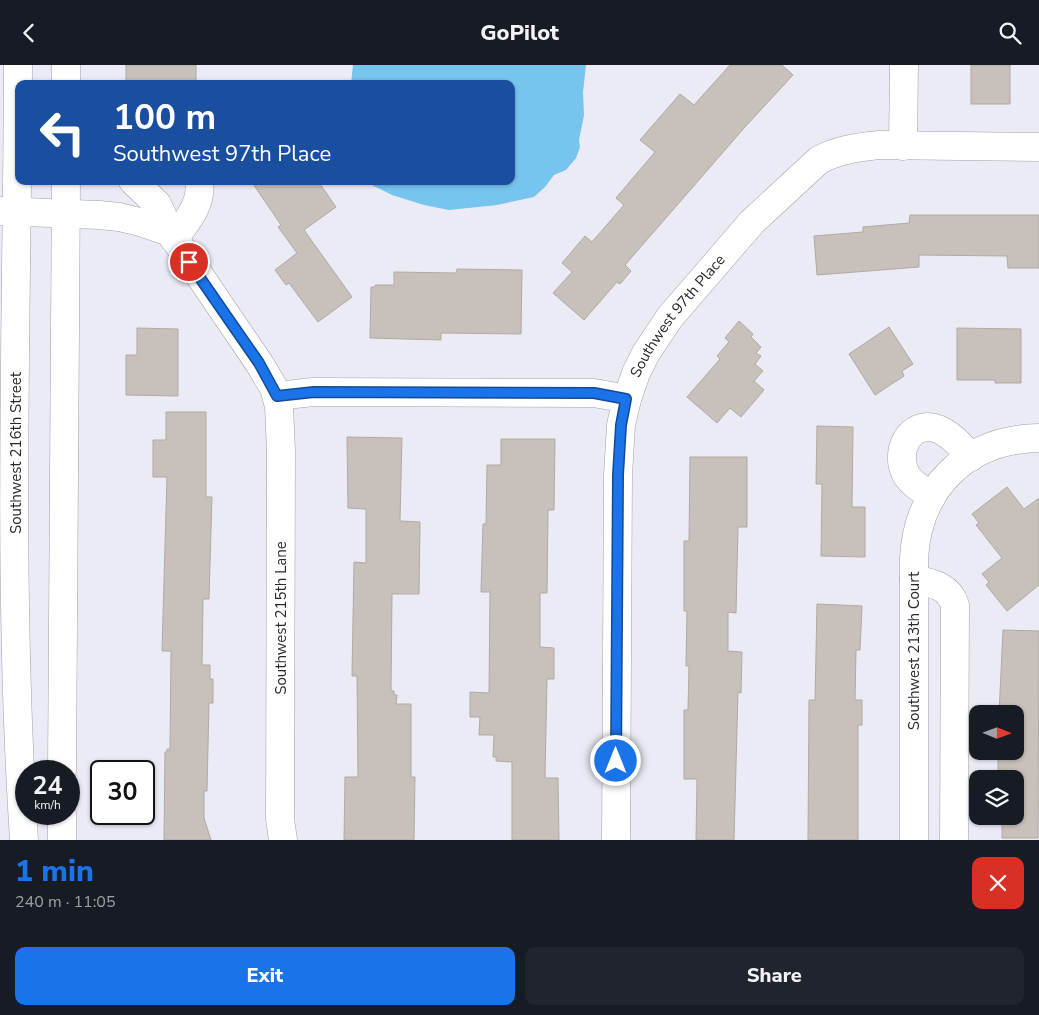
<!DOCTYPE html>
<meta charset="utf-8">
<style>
body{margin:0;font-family:"Nunito Sans",sans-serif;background:#20242c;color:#f1f3f6;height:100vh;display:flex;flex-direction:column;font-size:19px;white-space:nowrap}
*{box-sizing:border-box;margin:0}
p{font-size:16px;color:#9ea1a6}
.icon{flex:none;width:28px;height:28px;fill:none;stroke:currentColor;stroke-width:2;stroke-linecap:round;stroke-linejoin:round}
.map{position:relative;height:775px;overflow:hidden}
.panel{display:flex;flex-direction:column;background:#171b24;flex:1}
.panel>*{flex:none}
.hud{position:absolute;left:15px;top:15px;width:500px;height:105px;border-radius:10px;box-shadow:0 1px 4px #0004;background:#1a4fa0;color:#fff;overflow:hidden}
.needle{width:32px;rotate:91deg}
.controls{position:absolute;left:969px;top:640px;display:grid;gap:10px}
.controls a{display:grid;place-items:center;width:55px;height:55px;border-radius:10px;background:#171b24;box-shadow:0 1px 4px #0004;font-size:25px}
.speed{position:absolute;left:15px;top:695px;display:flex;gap:10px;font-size:25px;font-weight:700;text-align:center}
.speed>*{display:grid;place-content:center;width:65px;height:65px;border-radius:50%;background:#171b24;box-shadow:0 1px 4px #0004;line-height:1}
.speed small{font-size:12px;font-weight:400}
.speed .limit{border:2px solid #111;border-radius:8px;background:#fff;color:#111}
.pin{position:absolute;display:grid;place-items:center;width:42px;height:42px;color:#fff;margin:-21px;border:2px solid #fff;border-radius:50%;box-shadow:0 1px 5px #0007}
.me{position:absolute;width:55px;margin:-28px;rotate:0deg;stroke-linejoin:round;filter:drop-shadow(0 0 4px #0008)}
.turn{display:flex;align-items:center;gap:18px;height:105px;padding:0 15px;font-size:22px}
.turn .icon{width:65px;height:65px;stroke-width:2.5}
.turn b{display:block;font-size:35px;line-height:42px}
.round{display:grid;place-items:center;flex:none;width:52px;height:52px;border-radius:10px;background:#20242c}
.headline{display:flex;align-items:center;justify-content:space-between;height:85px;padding:0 15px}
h1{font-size:30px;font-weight:800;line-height:38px;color:#1a73e8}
.button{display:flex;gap:10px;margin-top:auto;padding:10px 15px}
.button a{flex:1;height:58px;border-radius:10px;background:#1a73e8;color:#fff;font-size:20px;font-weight:800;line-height:58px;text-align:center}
.button a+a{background:#20242c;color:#f1f3f6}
header{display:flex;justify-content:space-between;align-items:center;height:65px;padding:0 15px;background:#171b24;font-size:22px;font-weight:800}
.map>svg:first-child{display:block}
</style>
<header><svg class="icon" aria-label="back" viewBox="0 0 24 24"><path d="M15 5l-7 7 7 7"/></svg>GoPilot<svg class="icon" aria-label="search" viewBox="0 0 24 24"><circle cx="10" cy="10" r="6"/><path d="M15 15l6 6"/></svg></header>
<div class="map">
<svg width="1039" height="775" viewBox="0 0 1039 775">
<rect width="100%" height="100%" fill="#eaebf5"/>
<path fill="#77c4ee" d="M 353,0 L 586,0 L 583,27 L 584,50 L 579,75 L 580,82 L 576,93 L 566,105 L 554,110 L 545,122 L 534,132 L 497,140 L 449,145 L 424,140 L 392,130 L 372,120 L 370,116 L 511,116 L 511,19 L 351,19 Z"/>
<path fill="#c8c0ba" stroke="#b1a9a3" d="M 126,0 L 196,0 L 196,19 L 126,19 Z
M 730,0 L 782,0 L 793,10 L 745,62 L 625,200 L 631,206 L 620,219 L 617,217 L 584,255 L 553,228 L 572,207 L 562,198 L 585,171 L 592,177 L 624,140 L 616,133 L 655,87 L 640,75 L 680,29 L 694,40 Z
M 971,0 L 1010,0 L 1010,39 L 971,39 Z
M 251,116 L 318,116 L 336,142 L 304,165 L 352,232 L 318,257 L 289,218 L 286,220 L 275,205 L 297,188 L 278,162 L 281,160 Z
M 910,150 L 1039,150 L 1039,203 L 1008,203 L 1007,191 L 919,190 L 919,202 L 817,210 L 814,171 L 863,167 L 863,162 L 909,158 Z
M 457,204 L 522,205 L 521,269 L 441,268 L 441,275 L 370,273 L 371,222 L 375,222 L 375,220 L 394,220 L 394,207 L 456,208 Z
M 739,256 L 753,269 L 751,272 L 761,282 L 756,288 L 761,291 L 755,299 L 763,306 L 754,316 L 764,325 L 741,352 L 730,343 L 717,358 L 687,332 L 720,294 L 717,291 L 729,277 L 725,273 Z
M 889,262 L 913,299 L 902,306 L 904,311 L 875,330 L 849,289 Z
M 137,263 L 178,264 L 178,331 L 126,330 L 126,290 L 137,290 Z
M 957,263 L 1021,264 L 1021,318 L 995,318 L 995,315 L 957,315 Z
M 166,347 L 206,347 L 206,432 L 212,432 L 209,534 L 203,534 L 202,600 L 210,600 L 210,614 L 213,614 L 213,638 L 209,638 L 207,726 L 204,726 L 204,753 L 211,775 L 164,775 L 165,687 L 167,687 L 167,684 L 170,684 L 171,586 L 162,586 L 167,412 L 153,412 L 153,375 L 166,375 Z
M 817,361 L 853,362 L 852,442 L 865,442 L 865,492 L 821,491 L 822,419 L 816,419 Z
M 347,372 L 402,373 L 400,456 L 420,457 L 419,529 L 392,529 L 391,626 L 394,626 L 394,630 L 397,630 L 396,639 L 411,639 L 411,712 L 415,712 L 414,775 L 344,775 L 345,712 L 358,712 L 357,611 L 352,611 L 354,497 L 366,498 L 366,444 L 348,443 Z
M 501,374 L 555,374 L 554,445 L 548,445 L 547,528 L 540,528 L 540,582 L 554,583 L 554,614 L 547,614 L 545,713 L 558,713 L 559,775 L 512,775 L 512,697 L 496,696 L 496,692 L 493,692 L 494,670 L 479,670 L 480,652 L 470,652 L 470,627 L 489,628 L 490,527 L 481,527 L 483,459 L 486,459 L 487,400 L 501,400 Z
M 690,392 L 747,392 L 747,462 L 738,462 L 736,548 L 728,547 L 728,586 L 742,587 L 741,628 L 738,627 L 734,775 L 696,775 L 697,714 L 684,714 L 684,645 L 688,645 L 689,601 L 686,601 L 687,546 L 684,546 L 684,476 L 689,476 Z
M 1007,422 L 1024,444 L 1039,433 L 1039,520 L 1007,546 L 986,520 L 989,517 L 982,509 L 1002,493 L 976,460 L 979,458 L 972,449 Z
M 817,539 L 862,541 L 860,585 L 856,585 L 855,635 L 862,635 L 862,660 L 858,660 L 858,775 L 808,775 L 809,635 L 815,635 Z
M 1003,565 L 1039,566 L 1038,773 L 1002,773 L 1002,751 L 1015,751 L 1015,714 L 998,714 L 998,686 L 1015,686 L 1015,649 L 999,649 Z"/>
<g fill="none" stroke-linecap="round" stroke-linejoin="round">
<defs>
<g id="street">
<path d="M 903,81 L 904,0"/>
<path d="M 133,116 L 157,139 L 170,167 L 259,298 L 274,323 L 279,341 L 281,386 L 280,754 L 283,775"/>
<path d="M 0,146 L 99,150 L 119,152 L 140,157 L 170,167"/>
<path d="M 174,174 C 186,157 203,139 199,116"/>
<path d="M 277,331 L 313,327 L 594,328 L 627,334"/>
<path d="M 932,431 C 923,425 913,420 907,411 C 893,389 909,353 938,364 C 951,369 962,382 971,392"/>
<path d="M 914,514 C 932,518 949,521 955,540 L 954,775"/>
<path id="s1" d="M 616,775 L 618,410 L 621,360 L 627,334 L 636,308 L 646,288 L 670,252 L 752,157 L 819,95 C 838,85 858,82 879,80 L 1039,82"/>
<path d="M 914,775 L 914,493 C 918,422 967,374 1039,373"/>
</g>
<path id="secondary" d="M 18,0 C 17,258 7,517 24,775
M 66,19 L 66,0
M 62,706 L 66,116
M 62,775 L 62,749"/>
</defs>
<use href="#street" stroke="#9fa0a9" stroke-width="29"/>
<use href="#secondary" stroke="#9fa0a9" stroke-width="29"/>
<use href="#street" stroke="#fff" stroke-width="28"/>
<use href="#secondary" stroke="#fff" stroke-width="28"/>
</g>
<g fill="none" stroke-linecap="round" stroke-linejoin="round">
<defs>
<path id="route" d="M 189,197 L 259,298 L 277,331 L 314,327 L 594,328 L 626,334 L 621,360 L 618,410 L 616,696"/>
</defs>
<use href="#route" stroke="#114b97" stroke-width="12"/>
<use href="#route" stroke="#1a73e8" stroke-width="9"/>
</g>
<g text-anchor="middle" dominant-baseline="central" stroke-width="4" stroke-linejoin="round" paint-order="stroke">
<g font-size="15" fill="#27272b" stroke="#fff">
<text stroke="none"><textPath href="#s1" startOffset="540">Southwest 97th Place</textPath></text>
<text transform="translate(16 388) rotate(-90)">Southwest 216th Street</text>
<text transform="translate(281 553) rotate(-90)">Southwest 215th Lane</text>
<text transform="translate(914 586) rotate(-90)">Southwest 213th Court</text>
</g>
</g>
</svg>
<div class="controls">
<a><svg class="needle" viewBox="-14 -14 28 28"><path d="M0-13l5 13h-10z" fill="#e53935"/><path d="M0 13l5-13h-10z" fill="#9ea1a6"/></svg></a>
<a><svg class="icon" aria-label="layers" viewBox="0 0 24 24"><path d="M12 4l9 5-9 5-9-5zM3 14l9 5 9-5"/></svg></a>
</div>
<div class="speed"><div>24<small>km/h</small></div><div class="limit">30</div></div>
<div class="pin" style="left:189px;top:197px;background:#d93025"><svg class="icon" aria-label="arrive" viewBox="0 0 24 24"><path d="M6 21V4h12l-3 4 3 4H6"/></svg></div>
<svg class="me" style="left:616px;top:696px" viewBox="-20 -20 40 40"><circle r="17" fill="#1a73e8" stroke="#fff" stroke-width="3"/><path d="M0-11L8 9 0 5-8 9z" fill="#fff"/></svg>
<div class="hud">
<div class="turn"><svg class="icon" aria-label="left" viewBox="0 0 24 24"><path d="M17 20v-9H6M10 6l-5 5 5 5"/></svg><div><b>100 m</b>Southwest 97th Place</div></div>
</div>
</div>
<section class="panel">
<div class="headline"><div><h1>1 min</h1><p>240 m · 11:05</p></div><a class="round" style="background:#d93025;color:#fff"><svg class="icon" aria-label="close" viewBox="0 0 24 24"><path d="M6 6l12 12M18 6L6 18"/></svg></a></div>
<div class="button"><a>Exit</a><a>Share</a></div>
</section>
